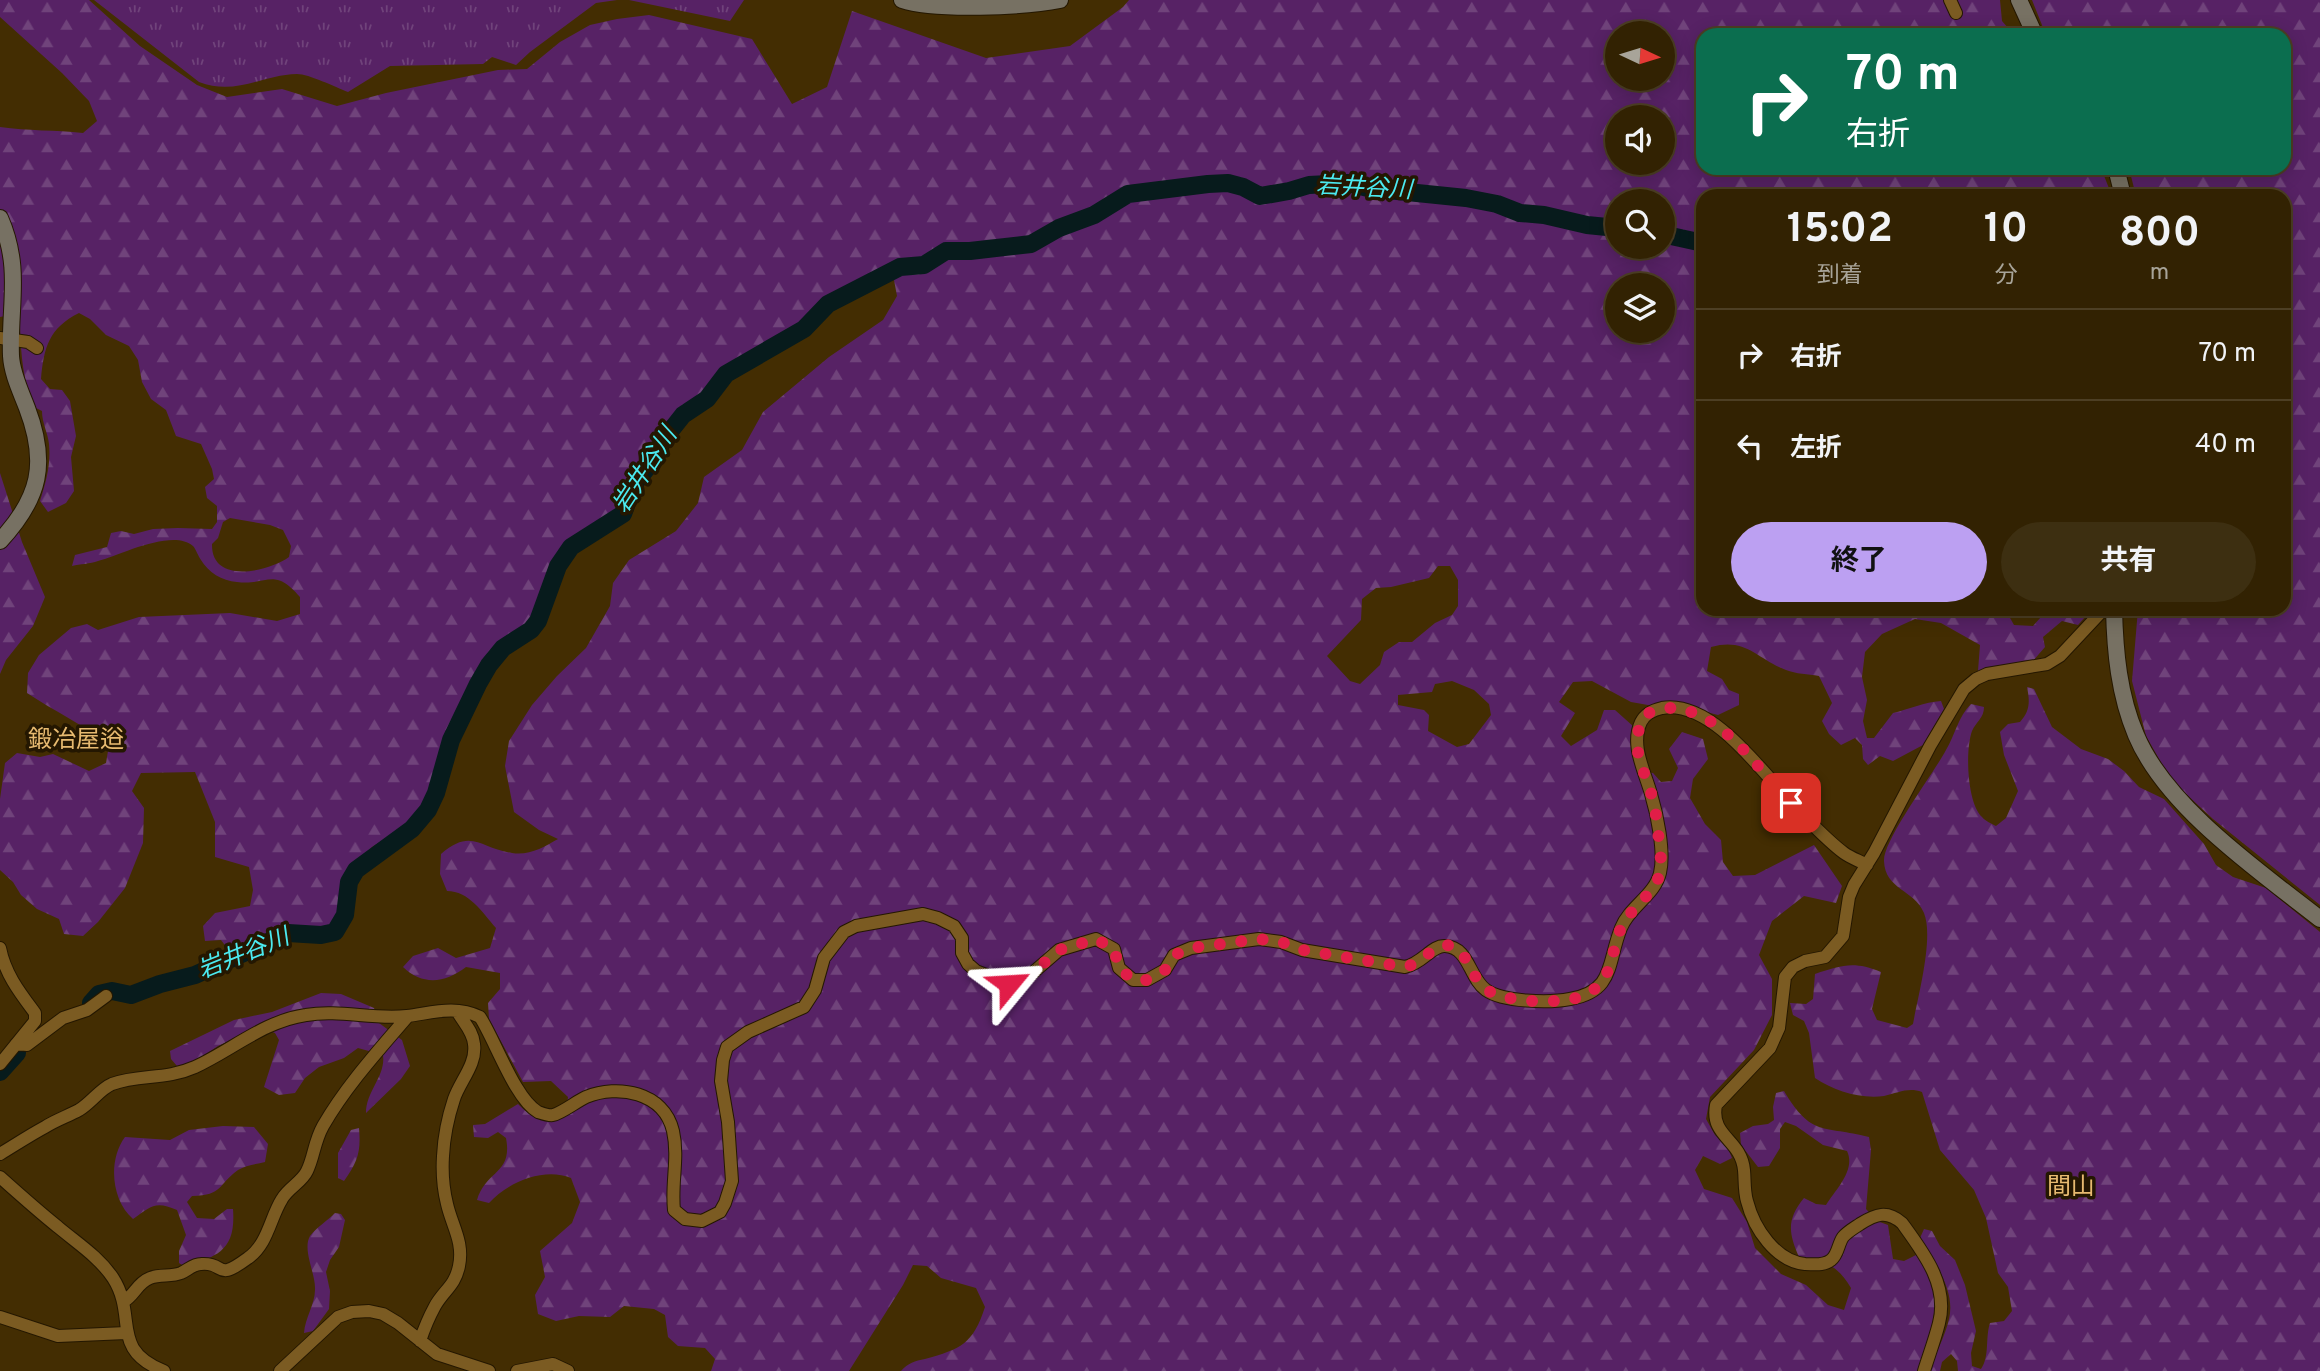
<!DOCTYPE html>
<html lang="ja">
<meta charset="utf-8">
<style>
body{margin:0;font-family:Overpass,"Noto Sans JP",sans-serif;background:#3d2f11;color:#f1f3f6;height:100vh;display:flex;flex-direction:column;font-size:26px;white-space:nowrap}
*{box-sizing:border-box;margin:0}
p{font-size:23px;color:#a8a499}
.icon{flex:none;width:38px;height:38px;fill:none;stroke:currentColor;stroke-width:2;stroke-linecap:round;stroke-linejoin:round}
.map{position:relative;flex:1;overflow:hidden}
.side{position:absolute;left:1696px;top:189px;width:595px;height:427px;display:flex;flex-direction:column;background:#322202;border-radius:21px;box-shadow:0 4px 18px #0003,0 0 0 2px #4d3f24}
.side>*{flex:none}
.guide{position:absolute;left:1696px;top:28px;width:595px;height:147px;border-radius:21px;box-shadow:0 4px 18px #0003,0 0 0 2px #4d3f24;background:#0b6e4f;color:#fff;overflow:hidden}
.needle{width:46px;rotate:94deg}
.buttons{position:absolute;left:1605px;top:21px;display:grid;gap:14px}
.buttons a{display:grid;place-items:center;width:70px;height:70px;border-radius:50%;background:#322202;box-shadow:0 4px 18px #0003,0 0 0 2px #4d3f24;font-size:35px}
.pin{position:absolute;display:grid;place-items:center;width:60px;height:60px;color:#fff;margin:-30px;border-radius:14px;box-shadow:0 4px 10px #0006}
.me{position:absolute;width:77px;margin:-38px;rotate:63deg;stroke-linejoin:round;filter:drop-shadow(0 0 5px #0008)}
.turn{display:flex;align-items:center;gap:24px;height:147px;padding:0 35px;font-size:32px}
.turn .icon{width:91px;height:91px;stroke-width:2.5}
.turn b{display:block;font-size:49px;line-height:60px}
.eta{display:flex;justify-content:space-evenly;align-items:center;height:119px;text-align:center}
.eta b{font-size:42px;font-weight:700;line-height:49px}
.cta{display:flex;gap:14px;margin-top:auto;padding:14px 35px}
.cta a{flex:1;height:80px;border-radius:42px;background:#bca0f2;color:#111;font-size:28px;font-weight:700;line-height:80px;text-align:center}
.cta a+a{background:#3d2f11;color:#f1f3f6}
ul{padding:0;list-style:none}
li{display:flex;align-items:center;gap:21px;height:91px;padding:0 35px;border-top:2px solid #4d3f24}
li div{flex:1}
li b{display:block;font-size:26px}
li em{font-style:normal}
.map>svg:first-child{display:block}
</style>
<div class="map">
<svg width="2320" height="1371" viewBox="0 0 2320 1371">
<defs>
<pattern id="grass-tufts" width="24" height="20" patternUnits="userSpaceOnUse" patternTransform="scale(1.75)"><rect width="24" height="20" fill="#572265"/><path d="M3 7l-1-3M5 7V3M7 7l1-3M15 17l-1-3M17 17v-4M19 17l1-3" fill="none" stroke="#70437b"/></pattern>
<pattern id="forest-firs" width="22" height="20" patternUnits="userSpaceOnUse" patternTransform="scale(1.75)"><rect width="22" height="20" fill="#572265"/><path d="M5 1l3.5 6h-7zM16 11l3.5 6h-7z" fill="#70437b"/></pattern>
</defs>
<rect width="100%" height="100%" fill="#432d02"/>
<path fill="url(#grass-tufts)" d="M 94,0 L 617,0 L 596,3 L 530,52 L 516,65 L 492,57 L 483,64 L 390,66 L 348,92 C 335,87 309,74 297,74 C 261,75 236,96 199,82 Z
M 629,0 L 744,0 L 730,21 Z"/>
<path fill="url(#forest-firs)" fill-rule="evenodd" d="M 0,0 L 89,0 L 140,46 L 197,85 L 227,97 L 282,89 L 337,106 L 386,93 L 498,70 L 527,69 L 560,42 L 590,25 L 617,19 L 649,15 L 752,39 L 792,104 L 827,87 L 852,11 L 986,58 L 1070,46 L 1123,7 L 1129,0 L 2000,0 L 2002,21 L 2014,35 L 1703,35 L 1703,168 L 2101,168 L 2112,196 L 1703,196 L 1703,609 L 2005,609 L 2014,625 L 2033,626 L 2048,609 L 2092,609 L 2078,625 L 2062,621 L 2043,637 L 2045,647 L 2032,662 L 1978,671 L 1980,645 L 1941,623 L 1915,619 L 1882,634 L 1865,652 L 1862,677 L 1867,700 L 1863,721 L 1867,738 L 1874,738 L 1893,713 C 1910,709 1924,702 1941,701 L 1944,709 L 1923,745 L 1893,761 L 1880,756 L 1868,765 L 1863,759 L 1862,745 L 1855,738 L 1841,745 L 1829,734 L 1822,721 L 1832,703 L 1819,676 C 1808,674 1796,674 1786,670 C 1757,659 1746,637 1711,647 L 1707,671 L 1722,679 L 1729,690 L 1739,694 L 1739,705 L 1718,715 L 1675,704 L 1648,705 L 1631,702 L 1592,681 L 1573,682 L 1559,702 L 1575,713 L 1561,736 L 1571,746 L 1597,730 L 1604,710 L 1615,710 L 1634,727 L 1638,771 L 1653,773 L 1661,782 L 1672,781 L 1678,768 L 1669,749 L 1682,732 L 1703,739 L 1708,759 L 1693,779 L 1690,798 L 1705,824 L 1721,840 L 1723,862 L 1733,876 L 1755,875 L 1814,845 L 1842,886 L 1836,903 L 1804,896 L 1772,921 L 1759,955 L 1772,979 L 1772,1015 L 1754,1050 L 1710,1097 L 1706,1119 L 1715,1135 L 1727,1146 L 1732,1158 L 1720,1164 L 1703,1156 L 1695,1170 L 1704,1189 L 1732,1198 L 1747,1222 L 1755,1248 L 1781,1274 L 1806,1285 L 1828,1305 L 1844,1310 L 1851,1288 C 1838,1266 1824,1259 1799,1257 C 1788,1232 1787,1219 1804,1198 L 1816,1204 L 1826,1205 C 1836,1189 1856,1170 1847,1151 L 1823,1145 L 1796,1126 L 1785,1122 L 1780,1129 L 1780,1148 L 1769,1166 L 1758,1167 L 1741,1145 L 1740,1133 L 1753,1126 L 1768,1124 L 1774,1120 L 1773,1107 L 1776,1093 L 1784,1091 C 1812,1138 1823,1125 1869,1137 L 1871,1150 L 1866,1209 L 1877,1221 L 1888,1225 L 1893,1259 L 1904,1261 L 1916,1255 C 1950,1295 1929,1326 1921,1371 L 901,1371 C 908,1363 915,1361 925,1359 C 961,1349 973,1344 985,1307 L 976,1288 L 941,1278 L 927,1266 L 913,1265 L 903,1285 L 849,1371 L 711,1371 L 715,1359 L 705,1348 L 678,1346 L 668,1337 L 665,1315 L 654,1309 L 624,1306 L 610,1317 L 579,1316 L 556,1321 L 538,1314 L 535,1295 L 545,1277 L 540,1251 L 572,1223 L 580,1202 L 571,1178 C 544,1167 508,1182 489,1203 L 477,1200 C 486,1170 513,1174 506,1138 L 498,1132 L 488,1138 L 474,1137 L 473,1125 L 485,1124 L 518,1104 C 536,1122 543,1121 566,1111 L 568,1097 L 551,1081 L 523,1082 L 489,1019 L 488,1003 L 500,989 L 500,973 L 466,967 C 445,983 423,986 403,967 L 413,956 L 438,948 L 456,958 L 490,948 L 496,928 C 482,912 469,891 447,891 L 440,874 L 441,854 C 472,827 481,849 512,853 C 529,856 544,847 558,839 L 539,830 L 514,812 L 505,766 L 509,741 L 532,705 L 557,676 L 586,648 L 610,606 L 613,583 L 629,560 L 676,531 L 698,503 L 704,477 L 742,450 L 763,412 L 829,357 L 883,320 L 897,296 L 894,280 L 878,276 L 825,300 L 802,324 L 777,343 L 730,366 L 698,399 L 673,417 L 618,498 L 615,511 L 566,545 L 551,569 L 538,612 L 528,627 L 496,648 L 471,686 L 451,726 L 425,804 L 411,822 L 372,847 L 345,876 L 342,907 L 331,927 L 316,932 L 286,929 L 230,952 L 221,940 L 205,941 L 203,926 L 215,913 L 250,906 L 253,890 L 249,867 L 215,857 L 215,822 L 195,772 L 141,773 L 132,791 L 144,808 L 143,843 L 125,888 L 98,922 L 83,936 L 64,934 L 59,919 L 37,909 L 21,895 L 13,882 L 0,870 L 0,799 L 5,763 L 17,753 L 40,757 L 53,754 L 89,771 L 106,763 L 109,745 C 84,725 54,711 27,693 L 28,673 L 39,655 L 71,628 L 87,624 L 98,630 L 139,617 L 230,613 L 277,621 L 300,614 L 300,597 C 273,566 268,586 237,582 C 222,581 208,572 201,560 C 198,556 196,549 193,546 C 173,528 120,555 98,561 C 90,564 80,564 72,566 L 75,555 L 107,547 L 111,533 L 121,531 L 134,534 L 153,529 L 178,528 L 212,529 L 217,522 L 217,506 L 207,498 L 205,487 L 214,479 L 212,469 L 201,444 L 176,436 L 166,410 L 151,399 L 142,382 L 138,360 L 129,346 L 106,335 L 90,319 L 79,313 C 49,328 44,347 41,379 L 50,389 L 62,390 L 70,401 L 76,436 L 71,457 L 74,491 L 66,503 L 48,512 L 40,501 C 46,482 51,465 49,444 C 48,433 42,423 42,411 L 34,407 C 23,381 21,356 20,327 L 5,316 L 0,317 L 0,127 C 28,131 55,130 83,133 L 97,121 L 89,101 L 62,73 L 0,17 ZM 1617,33 L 1662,33 L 1662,79 L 1617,79 ZM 1617,117 L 1662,117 L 1662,163 L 1617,163 ZM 1617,201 L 1662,201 L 1662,247 L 1617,247 ZM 1617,285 L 1662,285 L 1662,331 L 1617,331 ZM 230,518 L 270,525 L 283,530 L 291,546 L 289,557 C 268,572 211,585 212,544 L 218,538 L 223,522 ZM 1438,566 L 1450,566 L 1458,580 L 1458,606 L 1452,615 L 1435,623 L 1412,642 L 1399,642 L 1384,652 L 1380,665 L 1360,684 L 1350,681 L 1327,656 L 1361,620 L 1362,599 L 1376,588 L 1391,587 L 1429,578 ZM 1452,681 L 1474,690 L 1489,704 L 1491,715 L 1469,744 L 1457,747 L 1428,731 L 1429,715 L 1424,710 L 1398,705 L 1398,695 L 1432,692 L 1435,684 Z
M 2032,0 L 2320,0 L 2320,905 L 2213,819 L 2171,780 L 2146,736 L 2132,681 L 2138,609 L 2284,609 L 2284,196 L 2136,196 L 2129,168 L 2284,168 L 2284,35 L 2046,35 Z
M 0,473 L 22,542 L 45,597 L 33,626 L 6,660 L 0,674 Z
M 2027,687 L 2034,689 L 2052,727 L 2081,749 L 2108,759 L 2124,771 L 2139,787 L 2164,799 L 2204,844 L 2216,865 L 2233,877 L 2266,888 L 2320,932 L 2320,1371 L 1958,1371 L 1957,1361 L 1951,1354 L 1942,1362 L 1940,1371 L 1929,1371 C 1935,1354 1945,1337 1949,1319 C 1956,1291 1934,1261 1920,1238 L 1924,1229 L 1932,1231 L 1940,1246 L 1955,1260 L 1965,1285 L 1976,1331 L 1971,1353 L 1972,1366 L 1981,1369 C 1990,1356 1985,1338 1990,1323 L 2004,1321 L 2012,1311 L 2008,1287 L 1998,1273 L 1986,1218 L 1974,1190 L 1940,1150 L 1922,1092 C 1908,1087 1898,1093 1884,1096 C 1860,1099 1834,1091 1815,1078 L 1809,1033 L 1804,1021 L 1793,1015 L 1790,1003 L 1806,1004 L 1813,999 L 1815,974 C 1842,965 1854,961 1881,972 L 1872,1009 L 1877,1020 L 1907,1028 L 1913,1024 C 1918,996 1934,938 1924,913 C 1914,889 1885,890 1884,861 C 1883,840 1934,773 1946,750 C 1955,735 1958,717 1971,704 L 1984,707 C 1984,718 1976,722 1972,731 C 1965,750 1967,803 1982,817 C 1985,821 1992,824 1996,826 L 2006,818 L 2018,791 L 2004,755 L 2000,732 L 2008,724 L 2020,722 C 2030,711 2030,702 2027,687 Z
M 321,993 L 341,994 L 374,1008 L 379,1023 L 402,1040 L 410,1066 L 401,1079 L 366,1113 C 366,1091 386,1076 383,1055 L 358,1048 L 344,1058 L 319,1067 L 305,1078 L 295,1093 L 279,1095 L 264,1087 L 279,1040 L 275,1033 L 260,1027 L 218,1046 L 188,1066 L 177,1066 L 171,1059 L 170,1051 L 234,1020 L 272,1012 Z
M 223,1126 L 254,1127 L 268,1144 L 265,1162 C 257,1164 246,1165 238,1170 C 217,1185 224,1195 192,1196 L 187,1202 L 197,1218 L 214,1219 L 227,1209 L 233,1209 C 236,1249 219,1257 184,1266 L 179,1263 L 179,1251 L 186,1235 L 177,1210 C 155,1200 150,1207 133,1219 C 111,1200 108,1160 125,1137 L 170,1140 L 189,1130 Z
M 359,1128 C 361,1152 358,1161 344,1181 L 338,1178 L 338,1153 L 351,1130 Z
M 335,1213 L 341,1214 L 345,1220 L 339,1247 L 330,1260 L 326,1272 L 330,1291 L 329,1309 L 313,1331 L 304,1333 C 305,1318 315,1304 315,1290 C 316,1274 302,1250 310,1236 C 316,1228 328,1220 335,1213 Z"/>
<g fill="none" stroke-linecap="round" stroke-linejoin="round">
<path stroke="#071b1c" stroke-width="18" d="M 1662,234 L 1703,243
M 91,1003 L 99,994 L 112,991 L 131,995 L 160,984 L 195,975 L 288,933 L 321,935 L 335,932 L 345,915 L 349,882 L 356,870 L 412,829 L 428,810 L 436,793 L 451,740 L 478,684 L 489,665 L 503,648 L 531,630 L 538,621 L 558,566 L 571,547 L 623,514 L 634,484 L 651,463 L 664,439 L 683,415 L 707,399 L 726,374 L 804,329 L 828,304 L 900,267 L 924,265 L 946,251 L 970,251 L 1031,244 L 1059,228 L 1094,215 L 1128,194 L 1208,184 L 1228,183 L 1243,187 L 1260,196 L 1289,191 L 1309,185 L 1348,183 L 1368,188 L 1466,198 L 1497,204 L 1520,213 L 1544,215 L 1587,225 L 1617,228
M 0,1072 L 17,1053"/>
<defs>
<path id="street" d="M 1950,0 L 1956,13
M 0,338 L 28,342 L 37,348
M 0,948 C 5,974 20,993 35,1013 L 35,1021 L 0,1064
M 16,1044 L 27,1045 L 63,1018 L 87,1010 L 106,996
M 0,1154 C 15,1145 30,1135 45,1127 C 56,1120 68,1116 79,1110 C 91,1103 100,1089 112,1084 C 139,1074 166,1080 195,1067 C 232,1050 264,1021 306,1015 C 339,1009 373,1020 407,1016 C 432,1013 455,1005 480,1017 C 495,1040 515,1099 538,1112 C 541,1113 549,1116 553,1115 C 562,1113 577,1101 586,1097 C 618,1084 664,1092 673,1131 C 679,1158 671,1183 674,1210 L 685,1219 L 702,1221 L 720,1212 L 725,1203 L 732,1181 L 728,1122 L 721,1081 L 723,1060 L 727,1047 L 748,1032 L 804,1007 L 815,990 L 824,958 L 844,932 L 856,926 L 923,914 L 938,918 L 954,926 L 962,938 L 962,953 L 968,964 L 976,971 L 1009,984 L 1021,983 L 1059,950 L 1096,939 L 1114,949 L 1119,968 L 1133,980 L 1147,980 L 1165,970 L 1174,955 L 1191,948 L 1259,939 L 1281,942 L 1302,950 L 1405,967 C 1423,963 1432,945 1445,946 C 1469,947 1469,978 1486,990 C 1503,1002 1549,1003 1570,999 C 1615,991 1607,963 1621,928 C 1629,907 1655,895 1660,873 C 1665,852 1657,814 1651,794 C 1645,772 1630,745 1641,722 C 1645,714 1653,710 1662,708 C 1715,699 1768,781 1801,813 C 1814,826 1829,842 1844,853 C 1851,858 1860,861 1867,865
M 0,1177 C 19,1194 38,1211 58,1227 C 77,1243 99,1257 113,1278 C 138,1317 109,1349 164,1371
M 123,1302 C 135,1295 137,1283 150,1278 C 160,1274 171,1277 181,1273 C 188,1270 193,1264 201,1264 C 227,1262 214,1283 248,1258 C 268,1244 270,1218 282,1199 C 288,1188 302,1182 307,1171 C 314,1157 314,1142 323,1126 C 346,1086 378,1051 408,1016
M 0,1317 L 58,1336 L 126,1333
M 420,1341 C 424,1329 429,1317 435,1306 C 444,1290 455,1286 459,1266 C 464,1242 452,1226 447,1204 C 443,1188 442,1172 443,1156 C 444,1136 448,1117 454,1099 C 460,1081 477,1064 474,1044 C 473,1031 463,1022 457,1011
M 280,1371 L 338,1317 L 352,1312 L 369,1311 L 383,1314 L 398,1323 L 437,1354 L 489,1371
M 517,1371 L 553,1364 L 568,1371
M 1924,1371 C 1929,1355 1935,1339 1939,1323 C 1949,1285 1923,1252 1902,1223 C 1887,1210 1876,1214 1860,1224 C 1854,1228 1847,1232 1843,1237 C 1838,1244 1838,1255 1831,1260 C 1824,1266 1814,1264 1805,1264 C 1776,1261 1754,1229 1747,1201 C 1744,1191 1745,1180 1744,1170 C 1741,1139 1710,1137 1716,1105 L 1770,1048 L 1779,1028 L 1785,977 L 1793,967 L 1805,961 L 1825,957 L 1843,936 L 1849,897 L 1854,885 L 1874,853 L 1930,746 L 1964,689 L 1976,679 L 1987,674 L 2047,664 L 2060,656 L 2104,609"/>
<path id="secondary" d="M 902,0 C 935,11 1025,7 1060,0
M 2019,0 L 2035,35
M 2116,168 L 2123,196
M 0,218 C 22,268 9,305 11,356 C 12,374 21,392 27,408 C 48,463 40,498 0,541
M 2114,609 C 2115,652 2119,695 2136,735 C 2166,807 2259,871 2320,919"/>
</defs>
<use href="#street" stroke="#241701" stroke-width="14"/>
<use href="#secondary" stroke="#241701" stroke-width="18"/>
<use href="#street" stroke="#7b5b22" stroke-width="12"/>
<use href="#secondary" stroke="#777163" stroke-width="16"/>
</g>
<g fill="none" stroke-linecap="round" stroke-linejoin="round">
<path stroke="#e11d48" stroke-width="12" stroke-dasharray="0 21.6" d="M 1009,984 L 1021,983 L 1059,950 L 1096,939 L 1114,949 L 1119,968 L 1133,980 L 1147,980 L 1165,970 L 1174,955 L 1191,948 L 1259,939 L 1281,942 L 1302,950 L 1405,967 C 1423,963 1433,945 1446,945 C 1469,947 1469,978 1487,990 C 1506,1003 1564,1005 1585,995 C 1614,981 1610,953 1621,928 C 1630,907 1656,894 1660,872 C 1662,861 1660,851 1659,840 C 1657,824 1656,809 1651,793 C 1648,781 1642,770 1639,758 C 1636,743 1636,723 1649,713 C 1655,708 1666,708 1674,708 C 1724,713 1758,770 1791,803"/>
</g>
<g text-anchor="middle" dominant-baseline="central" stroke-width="7" stroke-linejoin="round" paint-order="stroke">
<g font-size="24" font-style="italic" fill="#4beaf0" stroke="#241701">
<text transform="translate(1364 189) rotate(3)">岩井谷川</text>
<text transform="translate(646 471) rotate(-57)">岩井谷川</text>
<text transform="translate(244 955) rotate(-22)">岩井谷川</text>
</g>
<g font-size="24" fill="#e7ba70" stroke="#241701">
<text x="76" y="741">鍛冶屋逧</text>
<text x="2071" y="1188">間山</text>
</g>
</g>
</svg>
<div class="buttons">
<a><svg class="needle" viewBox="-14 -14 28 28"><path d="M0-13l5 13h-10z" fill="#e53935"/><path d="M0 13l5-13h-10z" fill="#a8a499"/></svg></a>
<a><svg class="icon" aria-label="sound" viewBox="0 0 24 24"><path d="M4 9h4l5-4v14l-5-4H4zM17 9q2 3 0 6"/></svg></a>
<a><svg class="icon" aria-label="search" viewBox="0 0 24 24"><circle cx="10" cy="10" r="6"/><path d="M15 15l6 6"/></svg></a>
<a><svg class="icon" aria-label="layers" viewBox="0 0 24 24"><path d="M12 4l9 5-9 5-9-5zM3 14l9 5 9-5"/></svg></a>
</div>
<div class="pin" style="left:1791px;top:803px;background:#d93025"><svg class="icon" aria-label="arrive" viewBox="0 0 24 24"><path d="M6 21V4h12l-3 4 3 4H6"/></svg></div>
<svg class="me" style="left:1009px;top:984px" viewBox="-20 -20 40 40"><path d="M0-17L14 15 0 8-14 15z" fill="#e11d48" stroke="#fff" stroke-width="4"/></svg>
<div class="guide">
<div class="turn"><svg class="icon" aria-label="right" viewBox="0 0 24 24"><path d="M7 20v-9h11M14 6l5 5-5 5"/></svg><div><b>70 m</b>右折</div></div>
</div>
<section class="side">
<div class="eta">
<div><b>15:02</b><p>到着</p></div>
<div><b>10</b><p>分</p></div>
<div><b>800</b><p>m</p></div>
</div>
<ul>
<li><svg class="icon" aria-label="right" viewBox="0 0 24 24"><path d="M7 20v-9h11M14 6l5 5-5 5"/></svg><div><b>右折</b></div><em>70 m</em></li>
<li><svg class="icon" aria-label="left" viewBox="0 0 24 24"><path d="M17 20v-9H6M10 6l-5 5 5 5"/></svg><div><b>左折</b></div><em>40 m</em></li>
</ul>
<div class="cta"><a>終了</a><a>共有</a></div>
</section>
</div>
